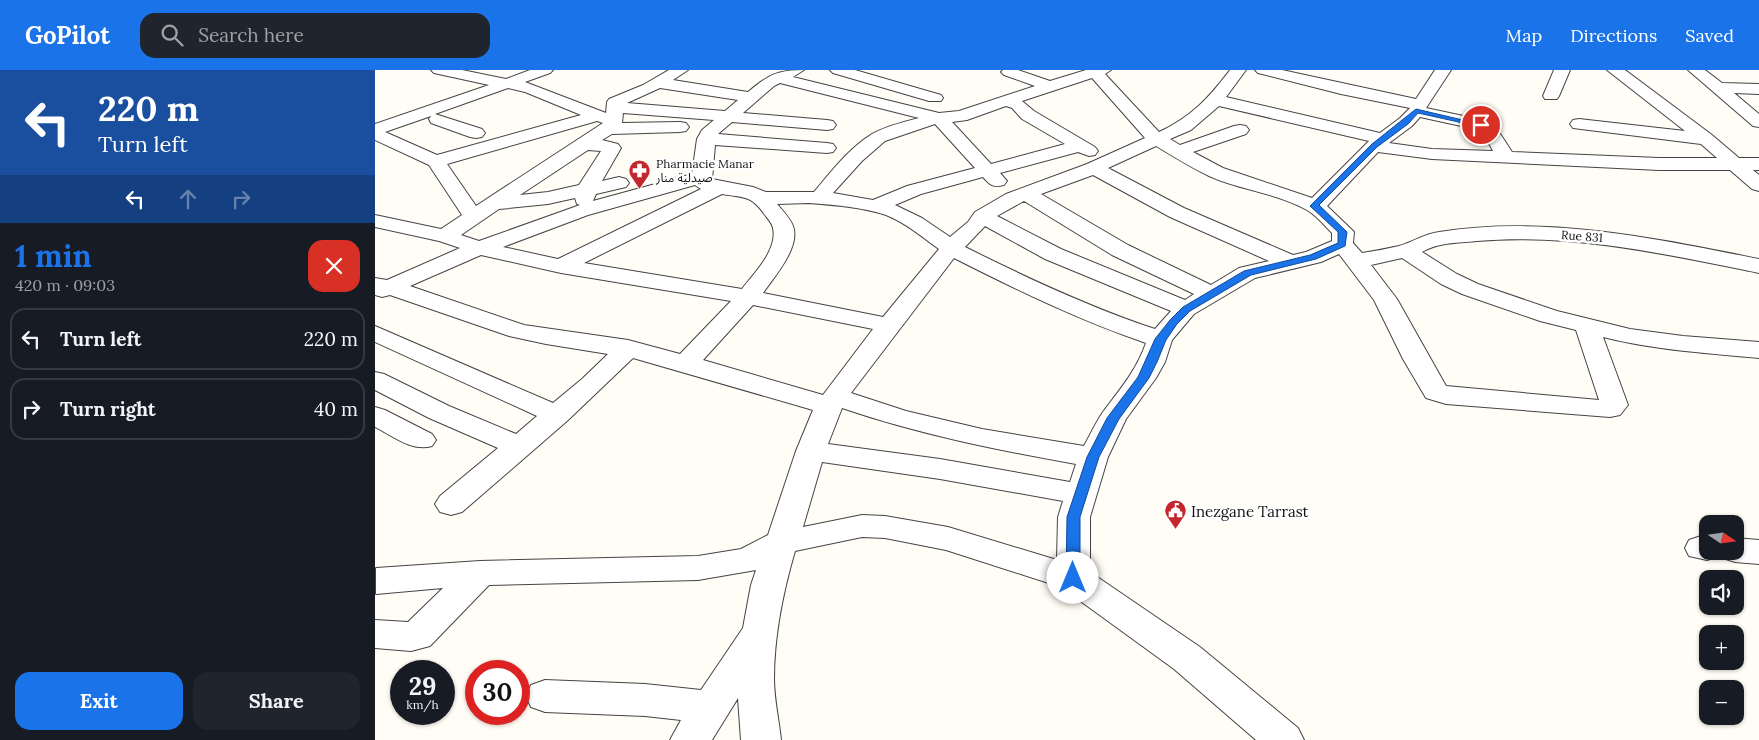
<!DOCTYPE html>
<meta charset="utf-8">
<style>
body{margin:0;font-family:Lora,"Noto Sans Arabic",serif;background:#20242c;color:#f1f3f6;height:100vh;display:flex;flex-direction:column;font-size:19px;white-space:nowrap}
*{box-sizing:border-box;margin:0}
p{font-size:16px;color:#9ea1a6}
.icon{flex:none;width:28px;height:28px;fill:none;stroke:currentColor;stroke-width:2;stroke-linecap:round;stroke-linejoin:round}
.map{position:relative;flex:1;overflow:hidden}
.details{display:flex;flex-direction:column;background:#171b24;width:375px}
.details>*{flex:none}
.hud{background:#1a4fa0;color:#fff;overflow:hidden}
.needle{width:32px;rotate:103deg}
.tools{position:absolute;left:1324px;top:445px;display:grid;gap:10px}
.tools a{display:grid;place-items:center;width:45px;height:45px;border-radius:10px;background:#171b24;box-shadow:0 1px 4px #0004;font-size:25px}
.speed{position:absolute;left:15px;top:590px;display:flex;gap:10px;font-size:25px;font-weight:700;text-align:center}
.speed>*{display:grid;place-content:center;width:65px;height:65px;border-radius:50%;background:#171b24;box-shadow:0 1px 4px #0004;line-height:1}
.speed small{font-size:12px;font-weight:400}
.speed .limit{border:8px solid #d22;background:#fff;color:#111}
.pin{position:absolute;display:grid;place-items:center;width:42px;height:42px;color:#fff;margin:-21px;border:2px solid #fff;border-radius:50%;box-shadow:0 1px 5px #0007}
.me{position:absolute;width:55px;margin:-28px;rotate:0deg;stroke-linejoin:round;filter:drop-shadow(0 0 4px #0008)}
.turn{display:flex;align-items:center;gap:18px;height:105px;padding:0 15px;font-size:22px}
.turn .icon{width:65px;height:65px;stroke-width:2.5}
.turn b{display:block;font-size:35px;line-height:42px}
.lanes{display:flex;align-items:center;height:48px;padding:0 15px;background:#0003;justify-content:center;gap:25px;direction:ltr}
.lanes .off{opacity:.35}
.round{display:grid;place-items:center;flex:none;width:52px;height:52px;border-radius:15px;background:#20242c}
.overview{display:flex;align-items:center;justify-content:space-between;height:85px;padding:0 15px}
h1{font-size:30px;font-weight:800;line-height:38px;color:#1a73e8}
.action{display:flex;gap:10px;margin-top:auto;padding:10px 15px}
.action a{flex:1;height:58px;border-radius:15px;background:#1a73e8;color:#fff;font-size:20px;font-weight:800;line-height:58px;text-align:center}
.action a+a{background:#20242c;color:#f1f3f6}
ul{padding:0;list-style:none}
li{display:flex;align-items:center;gap:15px;height:62px;margin:0 10px 8px;padding:0 5px;border:2px solid #363941;border-radius:15px}
li div{flex:1}
li b{display:block;font-size:19px}
li em{font-style:normal}
header{display:flex;align-items:center;gap:30px;box-sizing:border-box;height:70px;padding:0 25px;background:#1a73e8;color:#fff}
header strong{font-size:24px}
nav{display:flex;gap:28px;margin-inline-start:auto;font-size:18px}
.search{width:350px;height:45px;background:#20242c;display:flex;align-items:center;gap:12px;box-sizing:border-box;padding:0 18px;border-radius:15px;color:#9ea1a6;font-size:19px}
main{display:flex;flex:1;min-height:0}
.map>svg:first-child{display:block}
</style>
<header>
<strong>GoPilot</strong>
<div class="search"><svg class="icon" aria-label="search" viewBox="0 0 24 24"><circle cx="10" cy="10" r="6"/><path d="M15 15l6 6"/></svg>Search here</div>
<nav><a>Map</a><a>Directions</a><a>Saved</a></nav>
</header>
<main>
<section class="details">
<div class="hud">
<div class="turn"><svg class="icon" aria-label="left" viewBox="0 0 24 24"><path d="M17 20v-9H6M10 6l-5 5 5 5"/></svg><div><b>220 m</b>Turn left</div></div>
<div class="lanes"><svg class="icon" aria-label="left" viewBox="0 0 24 24"><path d="M17 20v-9H6M10 6l-5 5 5 5"/></svg><svg class="icon off" aria-label="ahead" viewBox="0 0 24 24"><path d="M12 20V5M6 11l6-6 6 6"/></svg><svg class="icon off" aria-label="right" viewBox="0 0 24 24"><path d="M7 20v-9h11M14 6l5 5-5 5"/></svg></div>
</div>
<div class="overview"><div><h1>1 min</h1><p>420 m · 09:03</p></div><a class="round" style="background:#d93025;color:#fff"><svg class="icon" aria-label="close" viewBox="0 0 24 24"><path d="M6 6l12 12M18 6L6 18"/></svg></a></div>
<ul>
<li><svg class="icon" aria-label="left" viewBox="0 0 24 24"><path d="M17 20v-9H6M10 6l-5 5 5 5"/></svg><div><b>Turn left</b></div><em>220 m</em></li>
<li><svg class="icon" aria-label="right" viewBox="0 0 24 24"><path d="M7 20v-9h11M14 6l5 5-5 5"/></svg><div><b>Turn right</b></div><em>40 m</em></li>
</ul>
<div class="action"><a>Exit</a><a>Share</a></div>
</section>
<div class="map">
<svg width="1384" height="670" viewBox="0 0 1384 670">
<rect width="100%" height="100%" fill="#fffdf5"/>
<g fill="none" stroke-linecap="round" stroke-linejoin="round">
<defs>
<path id="minor" d="M 56,0 L 87,0 L 131,9 L 155,0 L 178,0 L 175,3 L 150,12 L 231,43 L 232,32 L 234,29 L 268,15 L 294,0 L 313,0 L 298,10 L 373,22 C 393,5 402,0 429,0 L 418,7 L 564,43 L 584,41 L 660,16 L 629,5 L 626,2 L 628,0 L 643,0 L 675,11 L 711,0 L 736,0 L 730,4 L 784,62 C 816,47 834,28 855,0 L 871,0 L 851,27 L 1005,63 L 1025,48 L 1035,38 L 966,24 L 883,3 L 880,0 L 907,0 L 1041,29 L 1060,0 L 1076,0 L 1051,38 L 1112,51 L 1126,65 L 1137,82 L 1284,88 L 1342,88 L 1326,74 L 1198,58 L 1195,54 L 1198,50 L 1204,49 L 1310,61 L 1232,0 L 1250,0 L 1337,65 L 1364,88 L 1384,88 L 1384,100 L 1378,100 L 1384,105 L 1384,121 L 1377,119 L 1355,100 L 1284,100 L 1057,89 L 1003,82 L 952,136 L 975,158 L 979,162 L 978,173 L 987,183 C 999,181 1012,179 1024,176 C 1038,172 1049,164 1064,162 C 1171,145 1279,168 1384,189 L 1384,203 C 1291,184 1198,163 1102,171 C 1083,173 1064,172 1047,182 L 1082,204 L 1103,214 L 1182,241 L 1255,259 L 1308,266 L 1384,272 L 1384,288 C 1331,283 1279,280 1228,267 L 1253,335 L 1245,345 L 1235,347 L 1071,334 L 1051,328 L 1028,289 L 999,230 L 964,184 L 946,192 L 880,208 L 819,244 L 797,270 L 790,292 L 781,308 L 751,349 L 733,387 L 715,447 L 715,502 L 825,577 L 923,658 L 929,670 L 881,670 L 799,599 L 686,517 L 571,480 L 510,468 L 487,467 L 420,481 C 408,522 399,566 399,609 C 399,629 404,650 406,670 L 366,670 L 363,628 L 337,670 L 295,670 L 306,650 L 270,646 L 170,642 L 156,637 L 151,626 L 156,615 L 170,610 L 270,614 L 326,620 L 368,558 L 376,515 L 381,500 L 323,510 L 114,515 L 55,576 L 36,581 L 0,578 L 0,550 L 33,552 L 68,518 L 1,524 L 1,498 L 105,491 L 323,486 L 366,479 L 393,465 L 421,381 L 438,340 L 258,288 L 192,351 L 87,442 L 76,445 L 65,442 L 60,434 L 65,426 L 123,378 L 54,348 L 0,320 L 0,302 L 9,304 L 74,336 L 141,364 L 162,346 L 0,272 L 0,256 L 178,333 L 207,309 L 233,284 L 171,274 L 134,266 L 15,225 L 7,227 L 0,225 L 0,208 L 12,210 L 85,178 L 64,171 L 0,157 L 0,145 L 66,159 L 87,145 L 54,95 L 0,70 L 0,54 L 114,15 L 59,3 ZM 717,8 L 770,68 L 712,94 L 631,124 L 600,142 L 593,152 L 575,167 L 547,148 L 520,135 L 546,124 L 608,107 C 615,115 618,118 629,115 L 632,111 L 625,103 L 703,82 L 714,86 L 720,85 L 723,81 L 720,77 L 659,41 L 647,31 ZM 405,13 L 544,48 C 529,52 511,56 497,64 C 474,78 456,102 439,122 L 391,122 L 378,117 L 337,109 L 340,75 L 452,83 L 458,82 L 461,78 L 458,74 L 452,73 L 343,64 L 357,52 L 452,60 L 458,59 L 461,55 L 458,51 L 452,50 L 368,43 L 399,16 ZM 133,18 L 150,22 L 206,45 L 62,85 L 10,62 L 56,46 L 54,49 L 56,53 L 95,67 L 101,68 L 107,67 L 110,63 L 107,59 L 60,44 ZM 285,18 L 363,30 L 350,41 L 252,33 ZM 631,36 L 637,38 L 647,49 L 690,74 L 616,94 L 577,52 L 592,50 ZM 844,36 L 994,71 L 937,128 L 848,98 L 818,82 L 871,64 L 874,60 L 871,56 L 865,55 L 859,56 L 805,75 L 795,69 L 816,60 ZM 248,43 L 339,50 L 327,60 L 322,69 L 317,104 L 218,131 L 221,124 L 251,117 L 254,113 L 251,109 L 244,107 L 227,111 L 246,78 L 243,74 L 227,70 L 237,64 L 305,62 L 311,61 L 314,57 L 311,53 L 305,52 L 247,53 ZM 1045,47 L 1100,59 L 1111,68 L 1118,81 L 1057,79 L 1014,73 L 1037,56 ZM 222,51 L 228,53 L 101,136 L 72,94 ZM 560,54 L 600,98 L 532,116 L 498,130 L 458,123 L 487,91 L 510,71 ZM 781,76 C 798,86 815,97 834,106 C 865,120 902,123 932,140 C 941,145 950,156 957,163 L 957,171 L 931,182 L 918,185 L 809,138 L 733,98 ZM 213,80 L 226,81 L 204,115 L 173,122 L 145,125 ZM 718,105 L 795,147 L 894,191 L 864,198 L 836,215 L 753,175 L 666,124 ZM 320,115 L 326,119 L 183,189 L 128,177 L 213,145 ZM 347,124 C 370,128 376,125 390,145 C 393,149 397,153 398,158 C 403,180 379,203 367,219 L 209,193 ZM 200,128 L 202,134 L 205,135 L 104,171 L 86,165 L 124,139 L 173,134 ZM 649,131 L 737,185 L 819,224 L 810,230 L 686,179 L 622,146 ZM 434,133 C 459,135 487,137 511,145 C 531,153 547,167 564,179 L 508,247 L 388,223 C 399,207 426,177 418,156 C 415,148 407,140 402,134 ZM 610,156 L 670,189 L 796,241 L 780,259 C 714,237 652,208 590,177 ZM 106,185 L 186,203 L 356,231 L 305,284 L 253,270 L 149,255 L 35,216 ZM 579,188 C 642,220 704,250 771,273 C 761,301 746,318 728,342 C 721,352 715,365 709,376 L 607,359 L 531,341 L 476,323 ZM 1027,188 L 1066,214 L 1087,224 L 1165,251 L 1201,260 L 1224,330 L 1071,316 L 1022,229 L 996,195 ZM 378,235 L 498,259 L 448,325 L 328,290 ZM 467,338 C 543,364 622,380 701,394 L 695,412 L 565,389 L 453,374 ZM 447,392 L 565,409 L 688,431 L 683,447 L 682,490 L 573,457 L 510,446 L 487,445 L 428,457 Z
M 455,0 L 480,0 L 566,25 L 568,28 L 566,31 L 554,31 L 458,3 Z
M 1179,0 L 1195,0 L 1184,26 L 1182,29 L 1170,29 L 1168,26 Z
M 1313,0 L 1330,0 L 1347,13 L 1384,14 L 1384,24 L 1359,23 L 1384,44 L 1384,57 L 1378,56 Z
M 0,337 L 10,340 L 57,364 L 61,370 L 57,376 C 37,382 18,366 0,357 Z
M 1326,466 L 1332,466 L 1332,481 L 1360,481 L 1360,468 L 1384,470 L 1384,494 L 1360,492 L 1348,488 L 1345,483 L 1344,486 L 1332,490 L 1314,486 L 1310,478 L 1314,470 Z"/>
</defs>
<use href="#minor" stroke="#444" stroke-width="2"/>
<use href="#minor" fill="#fff" fill-rule="evenodd"/>
</g>
<path fill="#1a73e8" stroke="#114b97" d="M 1041,39 L 1109,55 L 1106,57 L 1043,43 L 1033,54 L 1002,77 L 944,135 L 972,162 L 970,176 L 941,189 L 876,205 L 815,241 L 802,254 L 791,270 L 782,292 L 774,308 L 744,349 L 724,387 L 705,447 L 705,508 L 703,511 L 698,513 L 693,511 L 691,508 L 692,447 L 712,387 L 732,348 L 763,307 L 780,269 L 795,250 L 808,237 L 869,201 L 935,185 L 963,173 L 963,162 L 935,136 L 997,74 Z"/>
<defs>
<symbol id="pharmacy-pin" viewBox="-11 -11 22 30"><path d="M0 17L-7.5 6A9.5 9.5 0 1 1 7.5 6Z" fill="#c4262e" stroke="#fff"/><path d="M-2-6h4v4h4v4h-4v4h-4v-4h-4v-4h4Z" fill="#fff"/></symbol>
<symbol id="civic-pin" viewBox="-11 -11 22 30"><path d="M0 17L-7.5 6A9.5 9.5 0 1 1 7.5 6Z" fill="#c4262e" stroke="#fff"/><path d="M-.6-6.5H3V-4.5H.6V-3L4-1V1h2V6H-6V1h2V-1L-.6-3ZM-1.2 2.5V6h2.4V2.5Z" fill="#fff"/></symbol>
</defs>
<g fill-rule="evenodd">
<use href="#pharmacy-pin" x="252" y="88" width="25" height="34"/>
<use href="#civic-pin" x="788" y="428" width="25" height="34"/>
</g>
<g text-anchor="middle" dominant-baseline="central" stroke-width="5" stroke-linejoin="round" paint-order="stroke">
<g font-size="12" fill="#111" stroke="#fff" text-anchor="start">
<text x="281" y="93">Pharmacie Manar<tspan x="281" dy="14">صيدلية منار</tspan></text>
</g>
<g font-size="12" fill="#111" stroke="#fff">
<text transform="translate(1207 166) rotate(4)">Rue 831</text>
</g>
<g font-size="15" fill="#111" stroke="#fff" text-anchor="start">
<text x="816" y="441">Inezgane Tarrast</text>
</g>
</g>
</svg>
<div class="tools">
<a><svg class="needle" viewBox="-14 -14 28 28"><path d="M0-13l5 13h-10z" fill="#e53935"/><path d="M0 13l5-13h-10z" fill="#9ea1a6"/></svg></a>
<a><svg class="icon" aria-label="sound" viewBox="0 0 24 24"><path d="M4 9h4l5-4v14l-5-4H4zM17 9q2 3 0 6"/></svg></a>
<a>+</a>
<a>−</a>
</div>
<div class="speed"><div>29<small>km/h</small></div><div class="limit">30</div></div>
<div class="pin" style="left:1106px;top:55px;background:#d93025"><svg class="icon" aria-label="arrive" viewBox="0 0 24 24"><path d="M6 21V4h12l-3 4 3 4H6"/></svg></div>
<svg class="me" style="left:698px;top:508px" viewBox="-20 -20 40 40"><circle r="19" fill="#fff"/><path d="M0-13L10 11 0 6-10 11z" fill="#1a73e8"/></svg>
</div>
</main>
